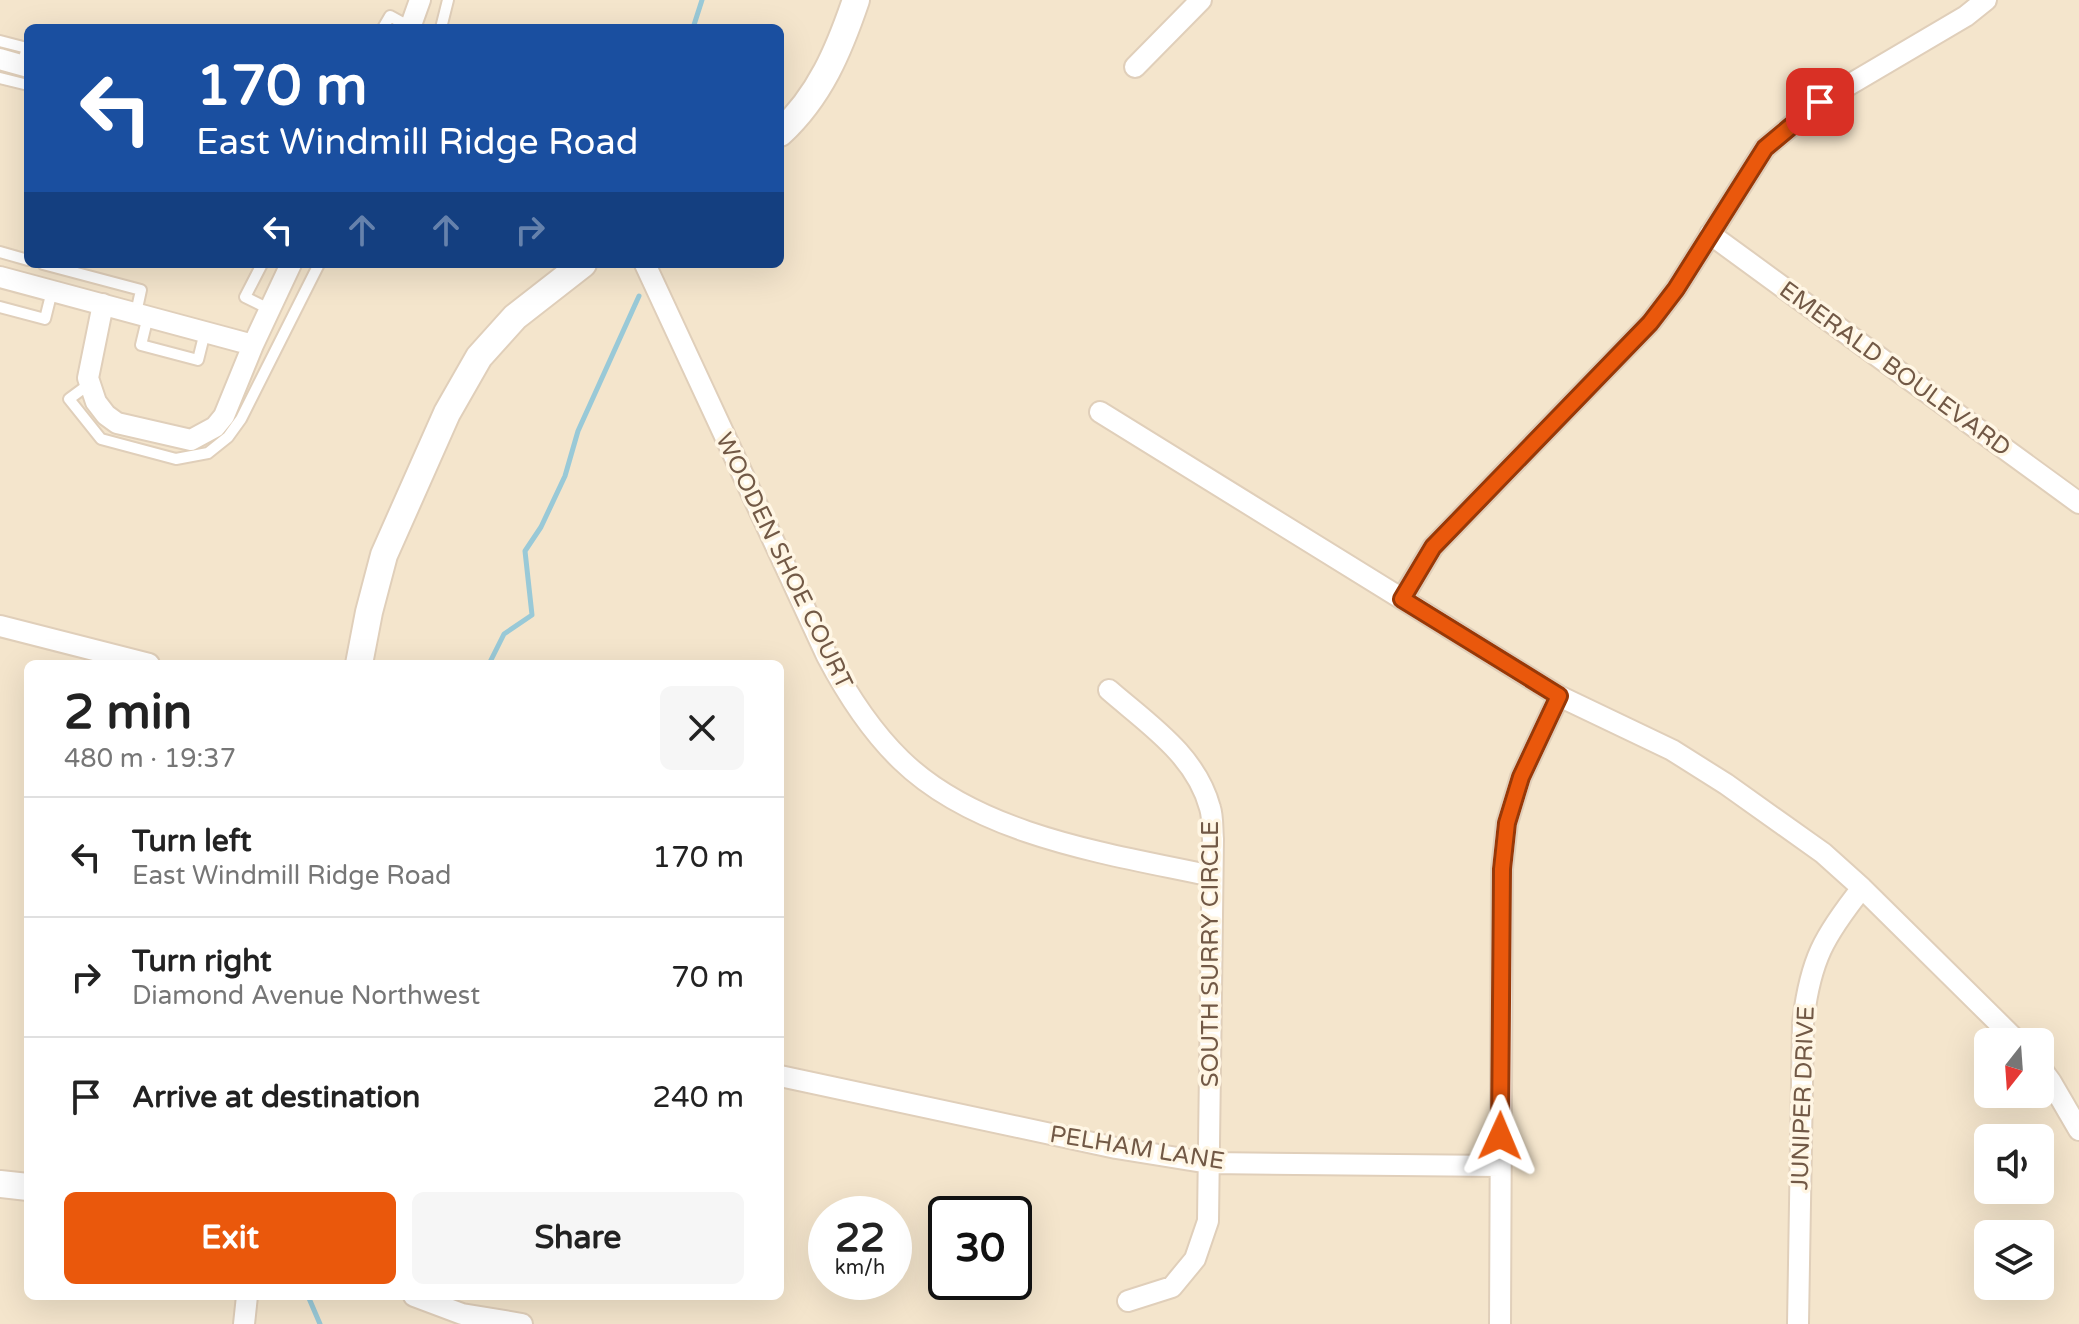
<!DOCTYPE html>
<meta charset="utf-8">
<style>
body{margin:0;font-family:"Varela Round",sans-serif;background:#f6f6f6;color:#222;height:100vh;display:flex;flex-direction:column;font-size:30px;white-space:nowrap}
*{box-sizing:border-box;margin:0}
p{font-size:26px;color:#767676}
.icon{flex:none;width:44px;height:44px;fill:none;stroke:currentColor;stroke-width:2;stroke-linecap:round;stroke-linejoin:round}
.map{position:relative;flex:1;overflow:hidden}
.sheet{position:absolute;left:24px;top:660px;width:760px;height:640px;display:flex;flex-direction:column;background:#fff;border-radius:12px;box-shadow:0 8px 32px #0002}
.sheet>*{flex:none}
.banner{position:absolute;left:24px;top:24px;width:760px;height:244px;border-radius:12px;box-shadow:0 8px 32px #0002;background:#1a4fa0;color:#fff;overflow:hidden}
.needle{width:52px;rotate:197deg}
.fabs{position:absolute;left:1974px;top:1028px;display:grid;gap:16px}
.fabs a{display:grid;place-items:center;width:80px;height:80px;border-radius:12px;background:#fff;box-shadow:0 8px 32px #0002;font-size:40px}
.speed{position:absolute;left:808px;top:1196px;display:flex;gap:16px;font-size:40px;font-weight:700;text-align:center}
.speed>*{display:grid;place-content:center;width:104px;height:104px;border-radius:50%;background:#fff;box-shadow:0 8px 32px #0002;line-height:1}
.speed small{font-size:20px;font-weight:400}
.speed .limit{border:4px solid #111;border-radius:12px;background:#fff;color:#111}
.pin{position:absolute;display:grid;place-items:center;width:68px;height:68px;color:#fff;margin:-34px;border-radius:16px;box-shadow:0 4px 12px #0006}
.me{position:absolute;width:88px;margin:-44px;rotate:1deg;stroke-linejoin:round;filter:drop-shadow(0 0 6px #0008)}
.turn{display:flex;align-items:center;gap:28px;height:168px;padding:0 40px;font-size:36px}
.turn .icon{width:104px;height:104px;stroke-width:2.5}
.turn b{display:block;font-size:56px;line-height:68px}
.lanes{display:flex;align-items:center;height:76px;padding:0 40px;background:#0003;justify-content:center;gap:40px;direction:ltr}
.lanes .off{opacity:.35}
.round{display:grid;place-items:center;flex:none;width:84px;height:84px;border-radius:12px;background:#f6f6f6}
.head{display:flex;align-items:center;justify-content:space-between;height:136px;padding:0 40px}
h1{font-size:48px;font-weight:700;line-height:60px}
.cta{display:flex;gap:16px;margin-top:auto;padding:16px 40px}
.cta a{flex:1;height:92px;border-radius:12px;background:#ea580c;color:#fff;font-size:32px;font-weight:700;line-height:92px;text-align:center}
.cta a+a{background:#f6f6f6;color:#222}
ul{padding:0;list-style:none}
li{display:flex;align-items:center;gap:24px;height:120px;padding:0 40px;border-top:2px solid #e0e0e0}
li div{flex:1}
li b{display:block;font-size:30px}
li em{font-style:normal}
.map>svg:first-child{display:block}
</style>
<div class="map">
<svg width="2079" height="1324" viewBox="0 0 2079 1324">
<rect width="100%" height="100%" fill="#fcf3de"/>
<path fill="#f4e5cc" fill-rule="evenodd" d="M 0,0 L 2079,0 L 2079,1324 L 0,1324 ZM 28,28 L 780,28 L 780,264 L 28,264 ZM 28,664 L 780,664 L 780,1296 L 28,1296 ZM 1988,1042 L 2040,1042 L 2040,1094 L 1988,1094 ZM 1988,1138 L 2040,1138 L 2040,1190 L 1988,1190 ZM 826,1214 L 894,1214 L 894,1282 L 826,1282 ZM 946,1214 L 1014,1214 L 1014,1282 L 946,1282 ZM 1988,1234 L 2040,1234 L 2040,1286 L 1988,1286 Z"/>
<g fill="none" stroke-linecap="round" stroke-linejoin="round">
<path stroke="#99c9d7" stroke-width="5" d="M 693,28 L 702,0
M 489,664 L 504,634 L 532,615 L 525,551 L 541,527 L 565,476 L 578,431 L 639,296
M 308,1296 L 320,1324"/>
<defs>
<path id="service" d="M 383,28 L 390,16 L 410,27
M 441,28 L 448,0
M 0,41 L 27,48 L 22,65
M 0,78 L 28,85
M 0,252 L 28,260
M 43,264 L 141,290 L 136,313
M 262,264 L 245,297 L 269,309
M 0,307 L 45,319 L 52,291
M 148,316 L 141,345 L 198,360 L 205,332
M 88,385 L 69,399 L 101,439 L 176,459 L 208,453 L 228,437 L 241,419 L 319,264"/>
<path id="minor" d="M 410,28 L 420,0
M 0,59 L 28,67
M 1135,67 L 1201,0
M 1710,234 L 2079,503
M 645,264 L 827,656 C 847,694 870,730 901,760 C 979,836 1110,854 1212,876
M 0,277 L 253,345
M 103,304 L 88,378 L 96,402 L 106,415 L 117,423 L 191,440 L 215,427 L 224,416 L 253,345 L 291,264
M 1100,412 L 1559,696 L 1672,750 L 1726,784 L 1823,853 L 1862,888 L 2018,1042
M 1402,599 L 1433,547 L 1650,323 L 1676,289 L 1765,148 L 1820,102 L 1966,16 L 1986,0
M 0,626 L 149,664
M 1109,690 C 1148,724 1196,755 1210,808 C 1213,817 1212,829 1213,839 L 1208,1221 L 1195,1259 L 1172,1287 L 1128,1301
M 2040,1067 L 2051,1082 L 2079,1130
M 780,1076 L 1116,1148 L 1209,1163 L 1500,1166
M 414,1296 L 462,1314 L 522,1324
M 244,1324 L 247,1296
M 1500,1324 L 1502,869 L 1507,823 L 1521,777 L 1559,696
M 1798,1324 L 1803,1023 C 1810,960 1824,936 1862,888"/>
<path id="tertiary" d="M 780,133 C 820,96 839,50 856,0
M 359,664 L 369,612 L 384,555 L 447,413 L 479,357 L 515,317 L 583,264
M 0,1184 L 28,1187"/>
</defs>
<use href="#service" stroke="#e0cfba" stroke-width="14"/>
<use href="#minor" stroke="#e0cfba" stroke-width="24"/>
<use href="#tertiary" stroke="#e0cfba" stroke-width="30"/>
<use href="#service" stroke="#fff" stroke-width="10"/>
<use href="#minor" stroke="#fff" stroke-width="20"/>
<use href="#tertiary" stroke="#fff" stroke-width="26"/>
</g>
<g fill="none" stroke-linecap="round" stroke-linejoin="round">
<defs>
<path id="route" d="M 1500,1136 L 1502,869 L 1507,823 L 1521,777 L 1559,696 L 1402,599 L 1433,547 L 1650,323 L 1676,289 L 1765,148 L 1820,102"/>
</defs>
<use href="#route" stroke="#983908" stroke-width="20"/>
<use href="#route" stroke="#ea580c" stroke-width="14"/>
</g>
<g text-anchor="middle" dominant-baseline="central" stroke-width="7" stroke-linejoin="round" paint-order="stroke">
<g font-size="24" fill="#725946" stroke="#fff6e4">
<text transform="translate(1895 369) rotate(36)">EMERALD BOULEVARD</text>
<text transform="translate(784 561) rotate(64)">WOODEN SHOE COURT</text>
<text transform="translate(1210 954) rotate(-90)">SOUTH SURRY CIRCLE</text>
<text transform="translate(1803 1098) rotate(-88)">JUNIPER DRIVE</text>
<text transform="translate(1137 1148) rotate(9)">PELHAM LANE</text>
</g>
</g>
</svg>
<div class="fabs">
<a><svg class="needle" viewBox="-14 -14 28 28"><path d="M0-13l5 13h-10z" fill="#e53935"/><path d="M0 13l5-13h-10z" fill="#767676"/></svg></a>
<a><svg class="icon" aria-label="sound" viewBox="0 0 24 24"><path d="M4 9h4l5-4v14l-5-4H4zM17 9q2 3 0 6"/></svg></a>
<a><svg class="icon" aria-label="layers" viewBox="0 0 24 24"><path d="M12 4l9 5-9 5-9-5zM3 14l9 5 9-5"/></svg></a>
</div>
<div class="speed"><div>22<small>km/h</small></div><div class="limit">30</div></div>
<div class="pin" style="left:1820px;top:102px;background:#d93025"><svg class="icon" aria-label="arrive" viewBox="0 0 24 24"><path d="M6 21V4h12l-3 4 3 4H6"/></svg></div>
<svg class="me" style="left:1500px;top:1136px" viewBox="-20 -20 40 40"><path d="M0-17L14 15 0 8-14 15z" fill="#ea580c" stroke="#fff" stroke-width="4"/></svg>
<div class="banner">
<div class="turn"><svg class="icon" aria-label="left" viewBox="0 0 24 24"><path d="M17 20v-9H6M10 6l-5 5 5 5"/></svg><div><b>170 m</b>East Windmill Ridge Road</div></div>
<div class="lanes"><svg class="icon" aria-label="left" viewBox="0 0 24 24"><path d="M17 20v-9H6M10 6l-5 5 5 5"/></svg><svg class="icon off" aria-label="ahead" viewBox="0 0 24 24"><path d="M12 20V5M6 11l6-6 6 6"/></svg><svg class="icon off" aria-label="ahead" viewBox="0 0 24 24"><path d="M12 20V5M6 11l6-6 6 6"/></svg><svg class="icon off" aria-label="right" viewBox="0 0 24 24"><path d="M7 20v-9h11M14 6l5 5-5 5"/></svg></div>
</div>
<section class="sheet">
<div class="head"><div><h1>2 min</h1><p>480 m · 19:37</p></div><a class="round"><svg class="icon" aria-label="close" viewBox="0 0 24 24"><path d="M6 6l12 12M18 6L6 18"/></svg></a></div>
<ul>
<li><svg class="icon" aria-label="left" viewBox="0 0 24 24"><path d="M17 20v-9H6M10 6l-5 5 5 5"/></svg><div><b>Turn left</b><p>East Windmill Ridge Road</p></div><em>170 m</em></li>
<li><svg class="icon" aria-label="right" viewBox="0 0 24 24"><path d="M7 20v-9h11M14 6l5 5-5 5"/></svg><div><b>Turn right</b><p>Diamond Avenue Northwest</p></div><em>70 m</em></li>
<li><svg class="icon" aria-label="arrive" viewBox="0 0 24 24"><path d="M6 21V4h12l-3 4 3 4H6"/></svg><div><b>Arrive at destination</b></div><em>240 m</em></li>
</ul>
<div class="cta"><a>Exit</a><a>Share</a></div>
</section>
</div>
